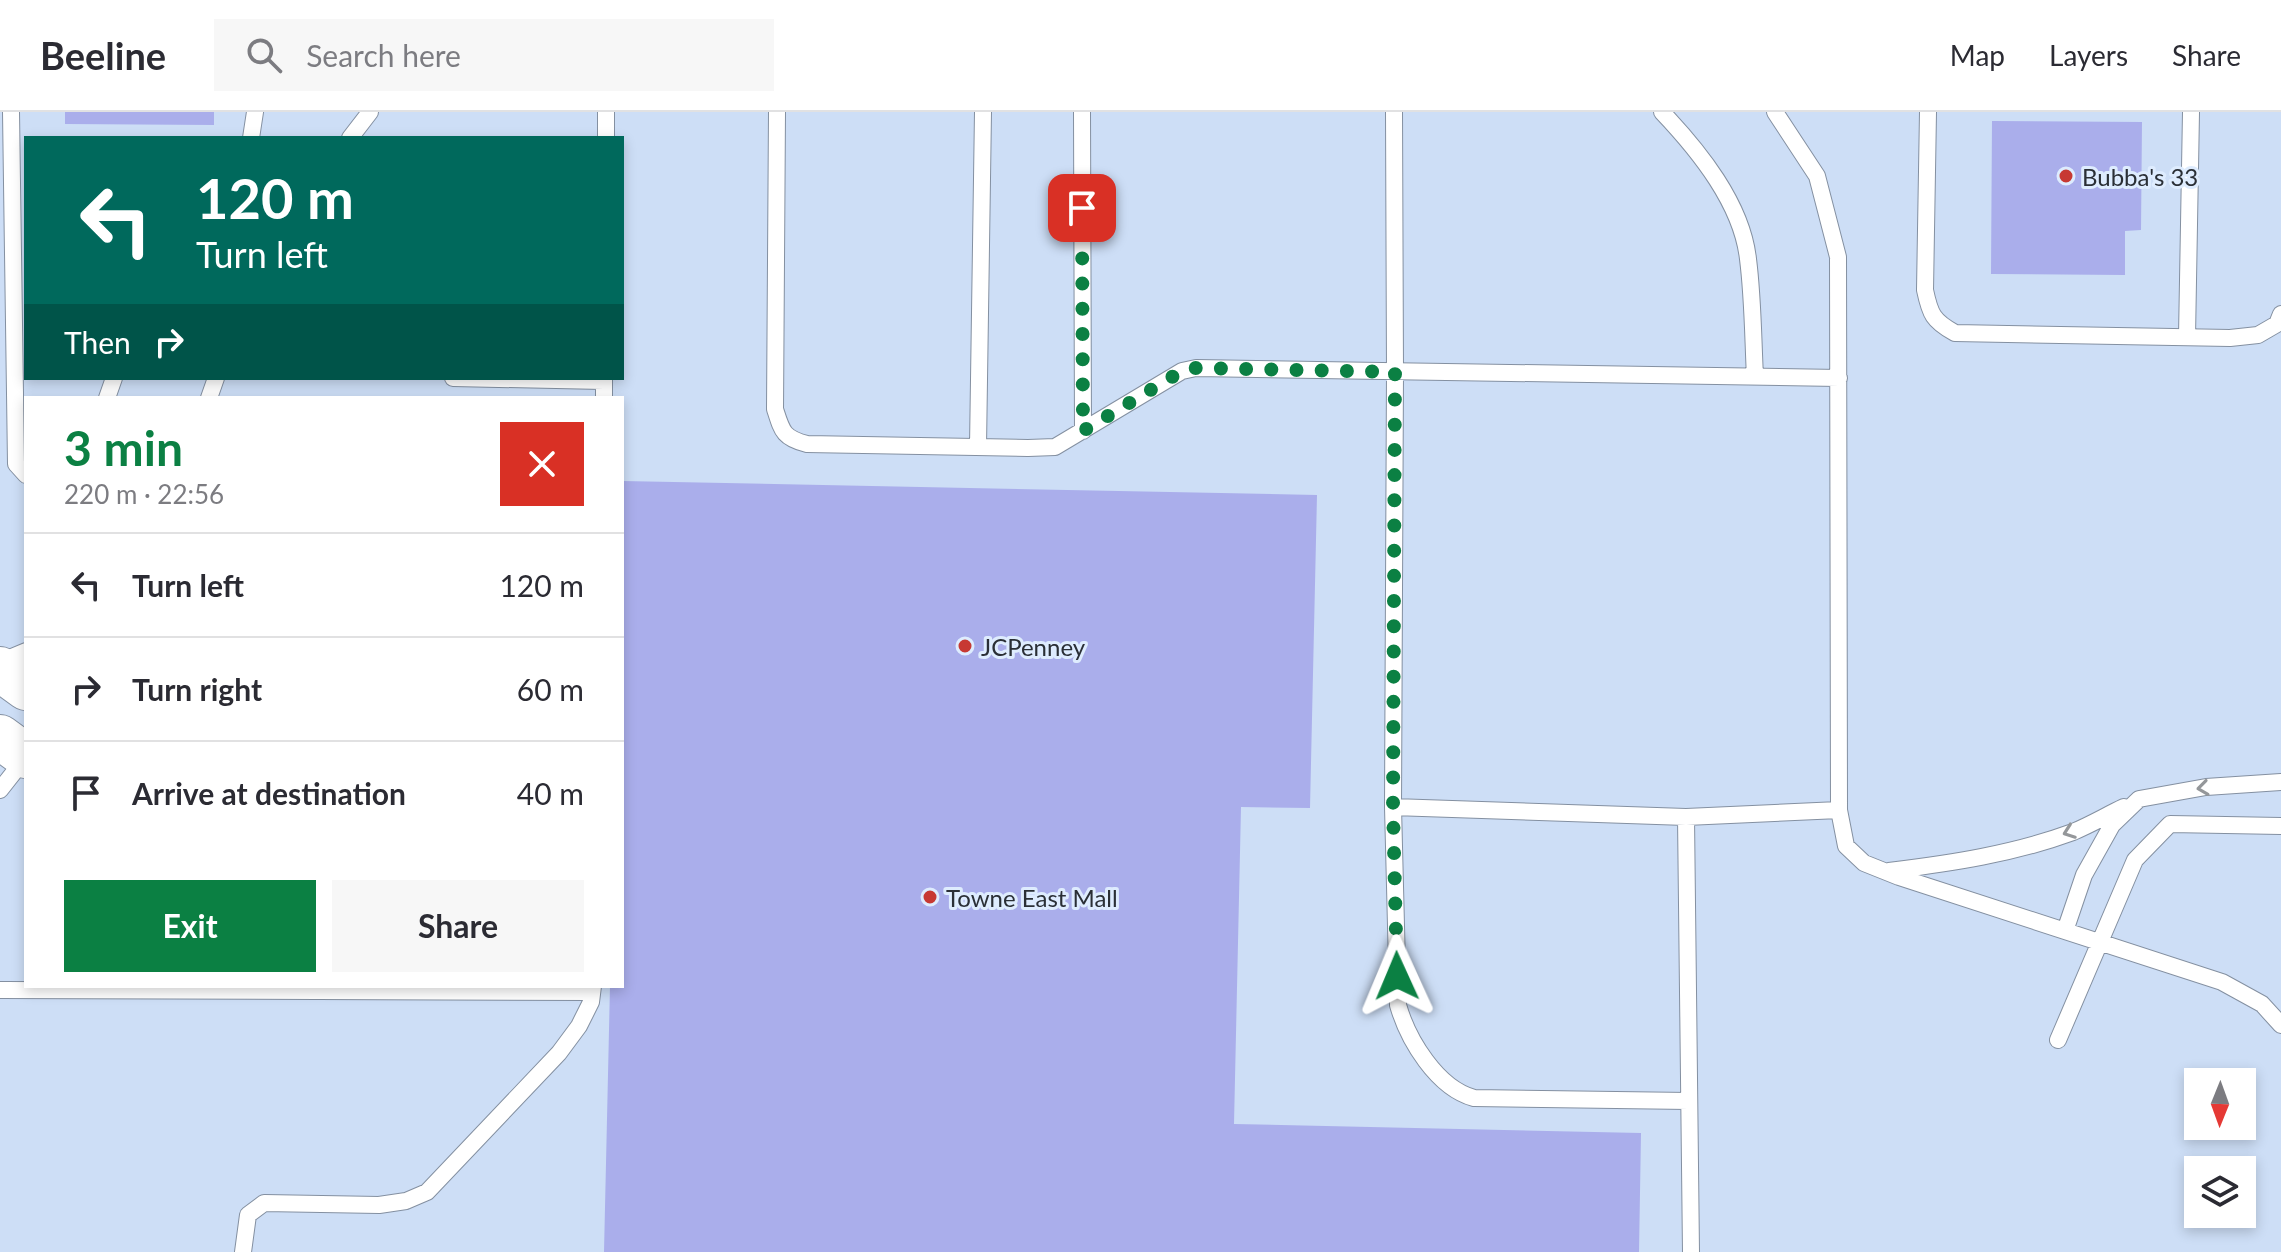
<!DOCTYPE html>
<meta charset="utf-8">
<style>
body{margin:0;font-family:Lato,sans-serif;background:#f7f7f7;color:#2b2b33;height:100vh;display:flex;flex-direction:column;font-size:30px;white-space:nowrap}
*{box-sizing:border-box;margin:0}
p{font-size:26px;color:#7c7c81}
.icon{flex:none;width:44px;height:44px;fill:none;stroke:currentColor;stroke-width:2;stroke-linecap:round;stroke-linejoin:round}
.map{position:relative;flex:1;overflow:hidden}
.panel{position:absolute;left:24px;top:284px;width:600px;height:592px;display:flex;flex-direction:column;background:#fff;border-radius:0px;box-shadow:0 4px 12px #0003}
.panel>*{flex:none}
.hud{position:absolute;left:24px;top:24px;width:600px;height:244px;border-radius:0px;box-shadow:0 4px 12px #0003;background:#00695c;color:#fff;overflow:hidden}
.needle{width:52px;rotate:181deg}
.buttons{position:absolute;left:2184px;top:956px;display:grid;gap:16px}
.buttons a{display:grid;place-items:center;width:72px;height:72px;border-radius:0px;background:#fff;box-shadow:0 4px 12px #0003;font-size:40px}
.pin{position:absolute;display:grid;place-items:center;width:68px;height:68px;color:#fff;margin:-34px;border-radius:16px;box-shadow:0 4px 12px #0006}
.me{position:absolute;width:88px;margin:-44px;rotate:359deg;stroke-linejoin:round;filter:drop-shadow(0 0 6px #0008)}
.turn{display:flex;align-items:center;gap:28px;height:168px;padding:0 40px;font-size:36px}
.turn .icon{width:104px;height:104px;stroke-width:2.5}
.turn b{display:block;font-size:56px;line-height:68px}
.then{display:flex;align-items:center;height:76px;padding:0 40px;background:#0003;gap:16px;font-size:30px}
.round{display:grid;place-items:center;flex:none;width:84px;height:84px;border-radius:0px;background:#f7f7f7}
.head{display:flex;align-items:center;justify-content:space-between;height:136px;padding:0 40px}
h1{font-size:48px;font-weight:700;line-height:60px;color:#0b8043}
.cta{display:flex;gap:16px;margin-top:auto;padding:16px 40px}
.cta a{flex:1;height:92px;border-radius:0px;background:#0b8043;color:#fff;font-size:32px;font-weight:700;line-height:92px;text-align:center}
.cta a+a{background:#f7f7f7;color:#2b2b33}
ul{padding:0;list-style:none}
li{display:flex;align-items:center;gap:24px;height:104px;padding:0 40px;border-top:2px solid #e1e1e2}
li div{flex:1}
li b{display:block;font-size:30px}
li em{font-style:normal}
header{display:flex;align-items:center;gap:48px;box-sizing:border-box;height:112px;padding:0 40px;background:#fff;border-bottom:2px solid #e1e1e2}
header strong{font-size:38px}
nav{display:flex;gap:44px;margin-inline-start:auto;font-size:28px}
.search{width:560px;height:72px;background:#f7f7f7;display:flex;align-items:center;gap:20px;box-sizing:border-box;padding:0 28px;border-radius:0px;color:#7c7c81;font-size:30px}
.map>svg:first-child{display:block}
</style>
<header>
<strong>Beeline</strong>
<div class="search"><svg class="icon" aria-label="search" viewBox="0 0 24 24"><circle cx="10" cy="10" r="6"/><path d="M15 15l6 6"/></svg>Search here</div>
<nav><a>Map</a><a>Layers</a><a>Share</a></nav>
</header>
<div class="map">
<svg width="2281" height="1140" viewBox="0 0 2281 1140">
<rect width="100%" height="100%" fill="#deecfe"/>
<path fill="#cddef6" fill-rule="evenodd" d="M 0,0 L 2281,0 L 2281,1140 L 0,1140 ZM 26,26 L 622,26 L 622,266 L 26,266 ZM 26,286 L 622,286 L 622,874 L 26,874 ZM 2198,970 L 2242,970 L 2242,1014 L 2198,1014 ZM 2198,1058 L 2242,1058 L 2242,1102 L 2198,1102 Z"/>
<path fill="#aaaeeb" d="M 65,0 L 214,0 L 214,13 L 65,12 Z
M 1992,9 L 2142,10 L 2141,118 L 2125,119 L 2125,163 L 1991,162 Z
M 622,369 L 1317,383 L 1310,696 L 1241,695 L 1234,1012 L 1641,1021 L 1639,1140 L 604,1140 L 610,874 L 622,874 Z"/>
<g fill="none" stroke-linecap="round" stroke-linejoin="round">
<defs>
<path id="service" d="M 11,0 L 16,352 L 26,363
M 777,0 L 775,297 C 782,319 783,326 807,332 L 1028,336 L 1055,335 L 1182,259 L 1196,256 L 1839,266
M 1082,0 L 1083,319
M 1394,0 L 1395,260 L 1393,695 L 1686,705
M 1662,0 C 1699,39 1742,92 1748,147 C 1753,186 1753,226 1755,265
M 1775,0 L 1817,64 L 1838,145 L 1839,698 L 1846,734 L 1864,751 L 1899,765 L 2222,870 L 2262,892 L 2281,913
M 1928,0 L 1925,178 C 1930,202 1933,209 1955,221 L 2230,226 L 2258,223 L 2277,212 L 2281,202
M 251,26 L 255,0
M 350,26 L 370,0
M 606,26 L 606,0
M 2187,225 L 2191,0
M 453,266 L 604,269
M 107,286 L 114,266
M 209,286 L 216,266
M 604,286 L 604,266
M 978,335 L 983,0
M 0,550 L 26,539
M 0,678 L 26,645
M 1393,695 L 1398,893 C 1408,928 1437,976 1474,986 L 1689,989
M 1889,759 C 1952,751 2013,742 2073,720 C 2090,713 2107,703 2124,695
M 2065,819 L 2084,763 L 2112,713 L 2139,687 L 2206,675 L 2281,670
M 0,878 L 592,880
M 2058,928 L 2135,748 L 2170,712 L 2281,714
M 243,1140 L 248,1103 L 264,1091 L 379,1093 L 406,1089 L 427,1080 L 559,941 L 579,914 L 591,890 L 593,874
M 1691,1140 L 1686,705 L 1839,698"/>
<path id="secondary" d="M 0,557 L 26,576
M 0,625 L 26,644"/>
</defs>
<use href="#service" stroke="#8490a1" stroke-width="18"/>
<use href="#secondary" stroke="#8490a1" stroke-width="46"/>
<use href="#service" stroke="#fff" stroke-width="16"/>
<use href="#secondary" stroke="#fff" stroke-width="44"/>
</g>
<defs><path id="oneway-chevron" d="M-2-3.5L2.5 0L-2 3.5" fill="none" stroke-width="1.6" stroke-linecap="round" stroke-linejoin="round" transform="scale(2)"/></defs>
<g stroke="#94979a">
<use href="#oneway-chevron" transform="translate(2203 676) rotate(172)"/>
<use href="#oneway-chevron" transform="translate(2069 720) rotate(160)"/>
</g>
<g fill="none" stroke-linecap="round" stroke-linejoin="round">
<path stroke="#0b8043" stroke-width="14" stroke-dasharray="0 25.2" d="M 1082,96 L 1083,319 L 1182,259 L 1196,256 L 1395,260 L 1393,695 L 1397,864"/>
</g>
<g fill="#c73933" stroke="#deecfe" stroke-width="3">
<circle cx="2066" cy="64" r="8"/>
<circle cx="965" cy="534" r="8"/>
<circle cx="930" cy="785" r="8"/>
</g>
<g text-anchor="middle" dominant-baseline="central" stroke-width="6" stroke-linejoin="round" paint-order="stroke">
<g font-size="24" fill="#2a2f36" stroke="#deecfe" text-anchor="start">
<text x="2082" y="64">Bubba's 33</text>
<text x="981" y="534">JCPenney</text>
<text x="946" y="785">Towne East Mall</text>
</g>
</g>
</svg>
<div class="buttons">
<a><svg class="needle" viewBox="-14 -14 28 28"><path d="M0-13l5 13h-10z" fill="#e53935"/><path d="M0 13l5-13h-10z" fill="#7c7c81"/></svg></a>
<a><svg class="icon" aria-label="layers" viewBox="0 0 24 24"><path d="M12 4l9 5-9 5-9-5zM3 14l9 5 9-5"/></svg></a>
</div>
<div class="pin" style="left:1082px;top:96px;background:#d93025"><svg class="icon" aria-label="arrive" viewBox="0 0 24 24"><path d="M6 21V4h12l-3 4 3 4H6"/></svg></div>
<svg class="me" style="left:1397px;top:864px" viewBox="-20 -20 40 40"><path d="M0-17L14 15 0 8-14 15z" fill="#0b8043" stroke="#fff" stroke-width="4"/></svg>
<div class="hud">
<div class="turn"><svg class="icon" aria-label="left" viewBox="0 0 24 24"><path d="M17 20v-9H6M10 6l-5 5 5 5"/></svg><div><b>120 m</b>Turn left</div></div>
<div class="then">Then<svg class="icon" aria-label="right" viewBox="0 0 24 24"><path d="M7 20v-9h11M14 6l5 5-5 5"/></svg></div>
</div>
<section class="panel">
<div class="head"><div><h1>3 min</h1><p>220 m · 22:56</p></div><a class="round" style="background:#d93025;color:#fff"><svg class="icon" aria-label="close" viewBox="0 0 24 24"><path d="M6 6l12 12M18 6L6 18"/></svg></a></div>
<ul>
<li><svg class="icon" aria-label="left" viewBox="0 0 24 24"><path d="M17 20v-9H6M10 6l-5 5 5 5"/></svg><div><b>Turn left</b></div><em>120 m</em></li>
<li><svg class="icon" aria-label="right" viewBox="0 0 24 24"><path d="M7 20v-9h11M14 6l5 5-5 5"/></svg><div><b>Turn right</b></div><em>60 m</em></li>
<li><svg class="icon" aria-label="arrive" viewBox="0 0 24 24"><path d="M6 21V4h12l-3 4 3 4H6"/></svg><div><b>Arrive at destination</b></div><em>40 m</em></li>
</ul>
<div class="cta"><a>Exit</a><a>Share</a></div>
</section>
</div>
